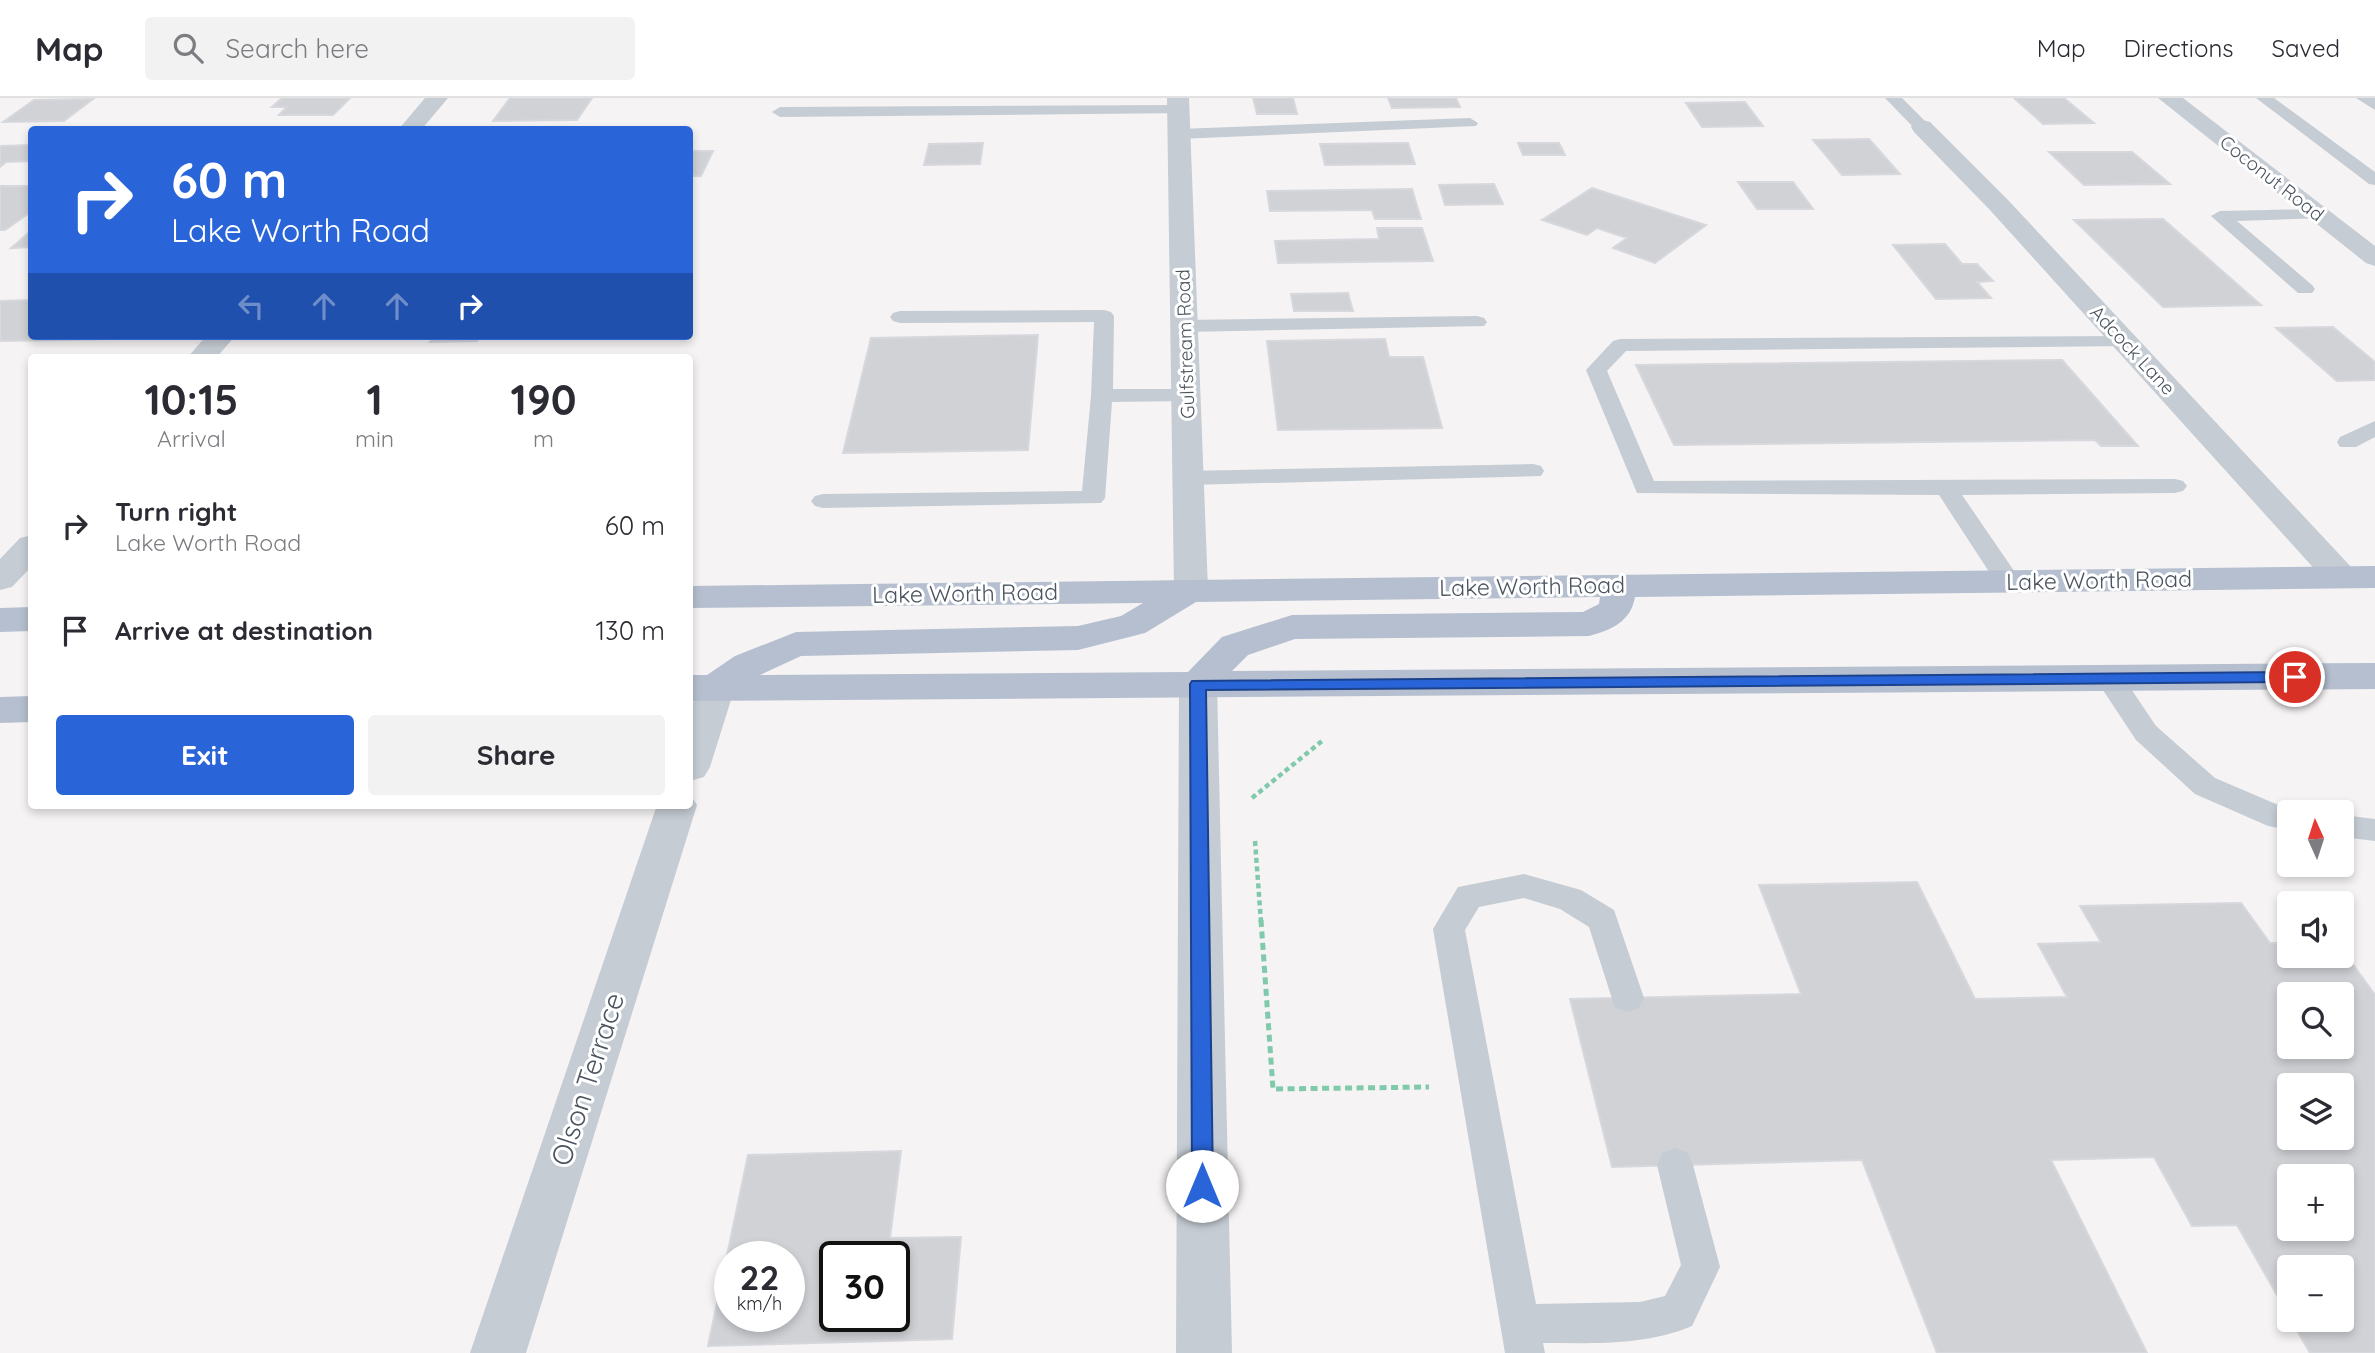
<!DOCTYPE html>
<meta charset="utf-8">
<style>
body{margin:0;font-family:Quicksand,sans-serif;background:#f2f2f3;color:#2b2b33;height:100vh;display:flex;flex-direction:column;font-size:26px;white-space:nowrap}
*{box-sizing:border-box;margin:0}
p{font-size:23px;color:#7c7c81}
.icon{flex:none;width:38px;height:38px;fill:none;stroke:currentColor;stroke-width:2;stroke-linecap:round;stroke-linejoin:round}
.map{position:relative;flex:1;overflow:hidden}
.side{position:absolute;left:28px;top:256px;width:665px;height:455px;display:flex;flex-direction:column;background:#fff;border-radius:7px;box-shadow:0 4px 10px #0003}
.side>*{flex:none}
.guide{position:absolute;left:28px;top:28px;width:665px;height:214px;border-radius:7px;box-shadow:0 4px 10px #0003;background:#2965d9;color:#fff;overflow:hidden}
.needle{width:46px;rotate:357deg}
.buttons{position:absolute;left:2277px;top:702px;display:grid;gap:14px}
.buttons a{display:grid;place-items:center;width:77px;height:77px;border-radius:7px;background:#fff;box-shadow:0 4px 10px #0003;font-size:35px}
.speed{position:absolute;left:714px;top:1143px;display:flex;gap:14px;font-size:35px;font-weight:700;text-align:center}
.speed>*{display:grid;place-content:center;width:91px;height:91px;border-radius:50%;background:#fff;box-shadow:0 4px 10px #0003;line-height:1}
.speed small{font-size:18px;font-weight:400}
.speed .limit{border:4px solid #111;border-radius:10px;background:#fff;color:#111}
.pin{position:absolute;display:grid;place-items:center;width:60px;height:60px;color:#fff;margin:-30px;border:4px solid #fff;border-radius:50%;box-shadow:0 2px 7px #0007}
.me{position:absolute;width:77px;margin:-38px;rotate:0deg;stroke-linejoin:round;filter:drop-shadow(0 0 5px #0008)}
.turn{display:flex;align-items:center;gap:24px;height:147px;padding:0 28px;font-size:32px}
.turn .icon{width:91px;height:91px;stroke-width:2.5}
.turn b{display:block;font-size:49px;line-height:60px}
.lanes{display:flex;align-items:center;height:66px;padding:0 28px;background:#0003;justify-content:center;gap:35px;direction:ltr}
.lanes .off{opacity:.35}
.eta{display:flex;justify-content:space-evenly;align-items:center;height:119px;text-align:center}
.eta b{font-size:42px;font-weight:700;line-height:49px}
.action{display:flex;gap:14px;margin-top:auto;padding:14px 28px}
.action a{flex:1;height:80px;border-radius:7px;background:#2965d9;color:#fff;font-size:28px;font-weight:700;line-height:80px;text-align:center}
.action a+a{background:#f2f2f3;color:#2b2b33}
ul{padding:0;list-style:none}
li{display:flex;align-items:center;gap:21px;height:105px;padding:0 28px}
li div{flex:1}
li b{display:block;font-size:26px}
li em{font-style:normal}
header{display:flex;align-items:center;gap:42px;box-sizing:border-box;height:98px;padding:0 35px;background:#fff;border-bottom:2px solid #e1e1e2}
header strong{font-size:33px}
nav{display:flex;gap:38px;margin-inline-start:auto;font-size:24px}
.search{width:490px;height:63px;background:#f2f2f3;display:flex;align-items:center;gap:18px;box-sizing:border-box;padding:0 24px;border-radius:7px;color:#7c7c81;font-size:26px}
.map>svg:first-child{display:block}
</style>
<header>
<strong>Map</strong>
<div class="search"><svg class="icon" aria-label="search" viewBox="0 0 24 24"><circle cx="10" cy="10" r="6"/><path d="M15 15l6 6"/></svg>Search here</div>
<nav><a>Map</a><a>Directions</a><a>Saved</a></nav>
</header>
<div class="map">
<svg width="2375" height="1255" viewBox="0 0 2375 1255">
<rect width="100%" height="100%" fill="#f5f3f3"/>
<path fill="#d0d2d6" stroke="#d7d8dd" stroke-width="2" fill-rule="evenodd" d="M 282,0 L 350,0 L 333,17 L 279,17 L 287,9 L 272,9 Z
M 510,0 L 592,0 L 577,22 L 493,23 Z
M 1253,0 L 1293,0 L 1297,16 L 1257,16 Z
M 1388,0 L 1456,0 L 1460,9 L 1392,10 Z
M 2014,0 L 2064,0 L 2094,25 L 2043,26 Z
M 93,1 L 64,23 L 3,24 L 34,2 Z
M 1745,4 L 1763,28 L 1702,29 L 1686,5 Z
M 1869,41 L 1900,76 L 1842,77 L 1813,42 Z
M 983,45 L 980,66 L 924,67 L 929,46 Z
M 1408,45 L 1415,66 L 1325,67 L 1320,46 Z
M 1518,45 L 1559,45 L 1565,57 L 1523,57 Z
M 32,47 L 32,63 L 6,64 L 0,69 L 0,48 Z
M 690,53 L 713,53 L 701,78 L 690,78 Z
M 2049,54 L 2132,54 L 2170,86 L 2084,87 Z
M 1738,84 L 1793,84 L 1813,111 L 1757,111 Z
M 1494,86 L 1503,106 L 1445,107 L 1439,87 Z
M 0,88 L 32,88 L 32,113 L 5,132 L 0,132 Z
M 1592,90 L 1706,127 L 1655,165 L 1613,150 L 1627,140 L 1597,130 L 1587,137 L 1542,122 Z
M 1412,91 L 1421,121 L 1375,121 L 1372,112 L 1270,113 L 1267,93 Z
M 2163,121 L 2261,207 L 2163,209 L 2074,122 Z
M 1377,130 L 1422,130 L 1433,163 L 1278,165 L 1275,143 L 1379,141 Z
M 32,132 L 32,149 L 11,150 Z
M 1945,146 L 1962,166 L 1977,166 L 1993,183 L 1977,184 L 1991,200 L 1936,201 L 1893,147 Z
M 1348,195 L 1353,213 L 1294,213 L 1291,196 Z
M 32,202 L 32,238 L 117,238 L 114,241 L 0,243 L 0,203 Z
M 2333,229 L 2375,264 L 2375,282 L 2337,283 L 2276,230 Z
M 1038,237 L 1028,352 L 843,355 L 871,240 Z
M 434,238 L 480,238 L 477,243 L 430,244 Z
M 1385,241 L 1389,259 L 1423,259 L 1442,330 L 1278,332 L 1267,243 Z
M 2062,262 L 2138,348 L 2101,348 L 2095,342 L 1674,347 L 1636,267 Z
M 1917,784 L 1975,901 L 2067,899 L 2038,846 L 2101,844 L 2080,808 L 2241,805 L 2270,845 L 2289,845 L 2289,858 L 2342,858 L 2342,851 L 2375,897 L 2375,1255 L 2310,1255 L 2291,1222 L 2342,1222 L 2342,1169 L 2289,1169 L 2289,1218 L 2237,1127 L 2192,1128 L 2154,1059 L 2051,1062 L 2147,1255 L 1937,1255 L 1862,1062 L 1612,1069 L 1570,901 L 1801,896 L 1759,787 ZM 2289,896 L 2342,896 L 2342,948 L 2289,948 ZM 2289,987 L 2342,987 L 2342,1040 L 2289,1040 ZM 2289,1078 L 2342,1078 L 2342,1130 L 2289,1130 Z
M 901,1053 L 890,1140 L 961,1139 L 952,1241 L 708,1248 L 748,1057 ZM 730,1158 L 789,1158 L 789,1218 L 730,1218 ZM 835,1158 L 894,1158 L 894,1218 L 835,1218 Z"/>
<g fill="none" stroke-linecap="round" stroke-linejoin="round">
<path stroke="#80caac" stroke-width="4.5" stroke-dasharray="5 3.5" stroke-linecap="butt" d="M 1252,700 L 1322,643
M 1255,743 L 1261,824"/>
<path stroke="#80caac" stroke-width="5" stroke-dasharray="7 4.5" stroke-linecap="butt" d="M 1261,822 L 1273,991 L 1429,989"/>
<path fill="#c5ccd3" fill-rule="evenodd" d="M 1885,0 L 1902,0 L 1928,26 L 1930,29 L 1928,32 L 1916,32 Z
M 2256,0 L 2274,0 L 2375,74 L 2375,87 L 2369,86 Z
M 2356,0 L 2375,0 L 2375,12 Z
M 1178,7 L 1186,12 L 1184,15 L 780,19 L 772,14 L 780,9 Z
M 1470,20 L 1478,25 L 1476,28 L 1179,41 L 1171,36 L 1179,31 Z
M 2318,111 L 2327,116 L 2324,120 L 2237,123 L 2312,187 L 2315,191 L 2312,195 L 2298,195 L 2211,118 L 2220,113 Z
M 1104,212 L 1111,214 L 1114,218 L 1113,291 L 1186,291 L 1194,292 L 1197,297 L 1194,302 L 1186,303 L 1112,304 L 1105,400 L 1101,405 L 823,410 L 815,408 L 811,403 L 815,398 L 823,396 L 1082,393 L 1091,298 L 1094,224 L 900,225 L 893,223 L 890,219 L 893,215 L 900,213 Z
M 1477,218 L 1484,220 L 1487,224 L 1484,228 L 1184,234 L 1177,232 L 1174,228 L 1177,224 L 1184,222 Z
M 2125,238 L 2132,240 L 2135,244 L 2132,248 L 1626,253 L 1607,273 L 1654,383 L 2175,381 L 2183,383 L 2187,388 L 2183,393 L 2175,395 L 1962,397 L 2021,483 L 2017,489 L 2008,491 L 1999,489 L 1939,397 L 1637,395 L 1586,272 L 1613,243 L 1620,241 Z
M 2375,323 L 2375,339 L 2356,349 L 2340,349 L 2337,344 L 2340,339 Z
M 1533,366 L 1541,368 L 1544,373 L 1541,378 L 1188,387 L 1180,385 L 1176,380 L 1180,375 L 1188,373 Z
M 2109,571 L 2119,573 L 2156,628 L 2215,680 L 2283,709 L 2300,713 L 2289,714 L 2289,732 L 2268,728 L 2195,696 L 2136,642 L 2095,580 L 2099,573 Z
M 2342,717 L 2375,721 L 2375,743 L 2342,739 Z
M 1524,776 L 1581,792 L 1614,812 L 1644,900 L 1639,910 L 1627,914 L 1615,910 L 1589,829 L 1560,811 L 1524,800 L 1479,809 L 1465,832 L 1536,1206 L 1640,1204 L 1665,1198 L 1681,1167 L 1657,1067 L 1662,1055 L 1675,1050 L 1688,1055 L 1693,1067 L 1720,1169 L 1692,1228 C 1644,1248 1594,1245 1543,1245 L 1545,1255 L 1505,1255 L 1433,831 L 1458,789 Z"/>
<path fill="#c5ccd3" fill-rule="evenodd" d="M 425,0 L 448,0 L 421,32 L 398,32 Z
M 1167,0 L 1189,0 L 1208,492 L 1203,500 L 1191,503 L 1179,500 L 1174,492 Z
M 2158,0 L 2183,0 L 2375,148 L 2375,168 L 2366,165 Z
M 1922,22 L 1930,24 L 2007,101 L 2353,471 L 2358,479 L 2353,487 L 2341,490 L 2329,487 L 1989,111 L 1914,34 L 1911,29 L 1914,24 Z
M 206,238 L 235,238 L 217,259 L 188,259 Z
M 32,437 L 32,468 L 12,489 L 0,492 L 0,461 L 20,440 Z
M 1198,573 L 1211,577 L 1217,586 L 1232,1255 L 1176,1255 L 1179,586 L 1185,577 Z
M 716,576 L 729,580 L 735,589 L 710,669 L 704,679 L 690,683 L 690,612 L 703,580 Z
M 690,696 L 697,707 L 526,1255 L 470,1255 L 657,707 L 690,707 Z"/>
<path fill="#b5bfcf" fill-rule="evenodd" d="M 2375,468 L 2375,490 L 1635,499 C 1631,523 1612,532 1589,538 L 1295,541 L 1248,557 L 1232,573 L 2375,565 L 2375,591 L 690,603 L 690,577 L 707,577 L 735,558 L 796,534 L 1078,528 L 1121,518 L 1143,505 L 690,510 L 690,488 ZM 1600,499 L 1599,506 L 1583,514 L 1292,517 L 1222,539 L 1188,574 L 760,577 L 801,558 L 1078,552 L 1145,535 L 1196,504 Z
M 32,509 L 32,533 L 0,534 L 0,510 Z
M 32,598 L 32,624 L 0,625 L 0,599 Z"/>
</g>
<path fill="#2965d9" stroke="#1b428d" stroke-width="2" d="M 2295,574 L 2303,579 L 2295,584 L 1206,592 L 1213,1088 L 1210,1095 L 1202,1098 L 1195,1095 L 1192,1088 L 1190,586 L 1192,583 Z"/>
<g text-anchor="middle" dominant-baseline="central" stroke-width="6" stroke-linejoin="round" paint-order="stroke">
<g font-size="19" fill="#4b545f" stroke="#fff">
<text transform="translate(2272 80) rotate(38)">Coconut Road</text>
<text transform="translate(1185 246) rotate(-92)">Gulfstream Road</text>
<text transform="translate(2133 252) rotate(47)">Adcock Lane</text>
</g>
<g font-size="23" fill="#4b545f" stroke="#fff">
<text transform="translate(2099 482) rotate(-1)">Lake Worth Road</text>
<text transform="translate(1532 488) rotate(-1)">Lake Worth Road</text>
<text transform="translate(965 495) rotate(-1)">Lake Worth Road</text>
</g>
<g font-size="28" fill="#4b545f" stroke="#fff">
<text transform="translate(587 981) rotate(-72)">Olson Terrace</text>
</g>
</g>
</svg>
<div class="buttons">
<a><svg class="needle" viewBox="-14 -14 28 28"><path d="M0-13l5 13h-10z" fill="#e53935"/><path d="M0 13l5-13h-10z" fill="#7c7c81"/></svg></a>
<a><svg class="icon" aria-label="sound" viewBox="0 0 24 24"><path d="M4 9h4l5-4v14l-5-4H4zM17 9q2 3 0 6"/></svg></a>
<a><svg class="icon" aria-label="search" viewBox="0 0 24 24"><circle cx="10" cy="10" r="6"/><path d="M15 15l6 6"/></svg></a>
<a><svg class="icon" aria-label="layers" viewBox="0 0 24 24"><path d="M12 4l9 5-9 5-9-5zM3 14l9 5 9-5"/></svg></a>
<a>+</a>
<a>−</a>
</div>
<div class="speed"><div>22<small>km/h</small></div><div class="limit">30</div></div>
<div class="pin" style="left:2295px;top:579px;background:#d93025"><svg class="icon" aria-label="arrive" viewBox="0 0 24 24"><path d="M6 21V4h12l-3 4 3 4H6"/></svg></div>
<svg class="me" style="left:1202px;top:1088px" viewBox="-20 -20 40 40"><circle r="19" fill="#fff"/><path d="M0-13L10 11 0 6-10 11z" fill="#2965d9"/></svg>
<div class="guide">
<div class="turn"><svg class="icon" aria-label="right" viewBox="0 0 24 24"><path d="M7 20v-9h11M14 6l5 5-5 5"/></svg><div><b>60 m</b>Lake Worth Road</div></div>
<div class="lanes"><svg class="icon off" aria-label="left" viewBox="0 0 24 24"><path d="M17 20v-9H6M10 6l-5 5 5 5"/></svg><svg class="icon off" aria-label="ahead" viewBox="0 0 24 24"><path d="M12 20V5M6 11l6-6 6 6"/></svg><svg class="icon off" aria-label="ahead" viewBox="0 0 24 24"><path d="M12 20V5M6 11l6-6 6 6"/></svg><svg class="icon" aria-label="right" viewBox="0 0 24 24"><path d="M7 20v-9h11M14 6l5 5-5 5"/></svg></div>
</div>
<section class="side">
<div class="eta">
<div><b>10:15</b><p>Arrival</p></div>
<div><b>1</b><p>min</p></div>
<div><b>190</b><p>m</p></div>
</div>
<ul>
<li><svg class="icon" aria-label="right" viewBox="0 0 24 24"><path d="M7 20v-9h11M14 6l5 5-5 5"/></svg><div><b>Turn right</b><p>Lake Worth Road</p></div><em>60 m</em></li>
<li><svg class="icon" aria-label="arrive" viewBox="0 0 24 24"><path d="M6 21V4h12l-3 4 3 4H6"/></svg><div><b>Arrive at destination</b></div><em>130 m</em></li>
</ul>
<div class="action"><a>Exit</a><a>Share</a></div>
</section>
</div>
